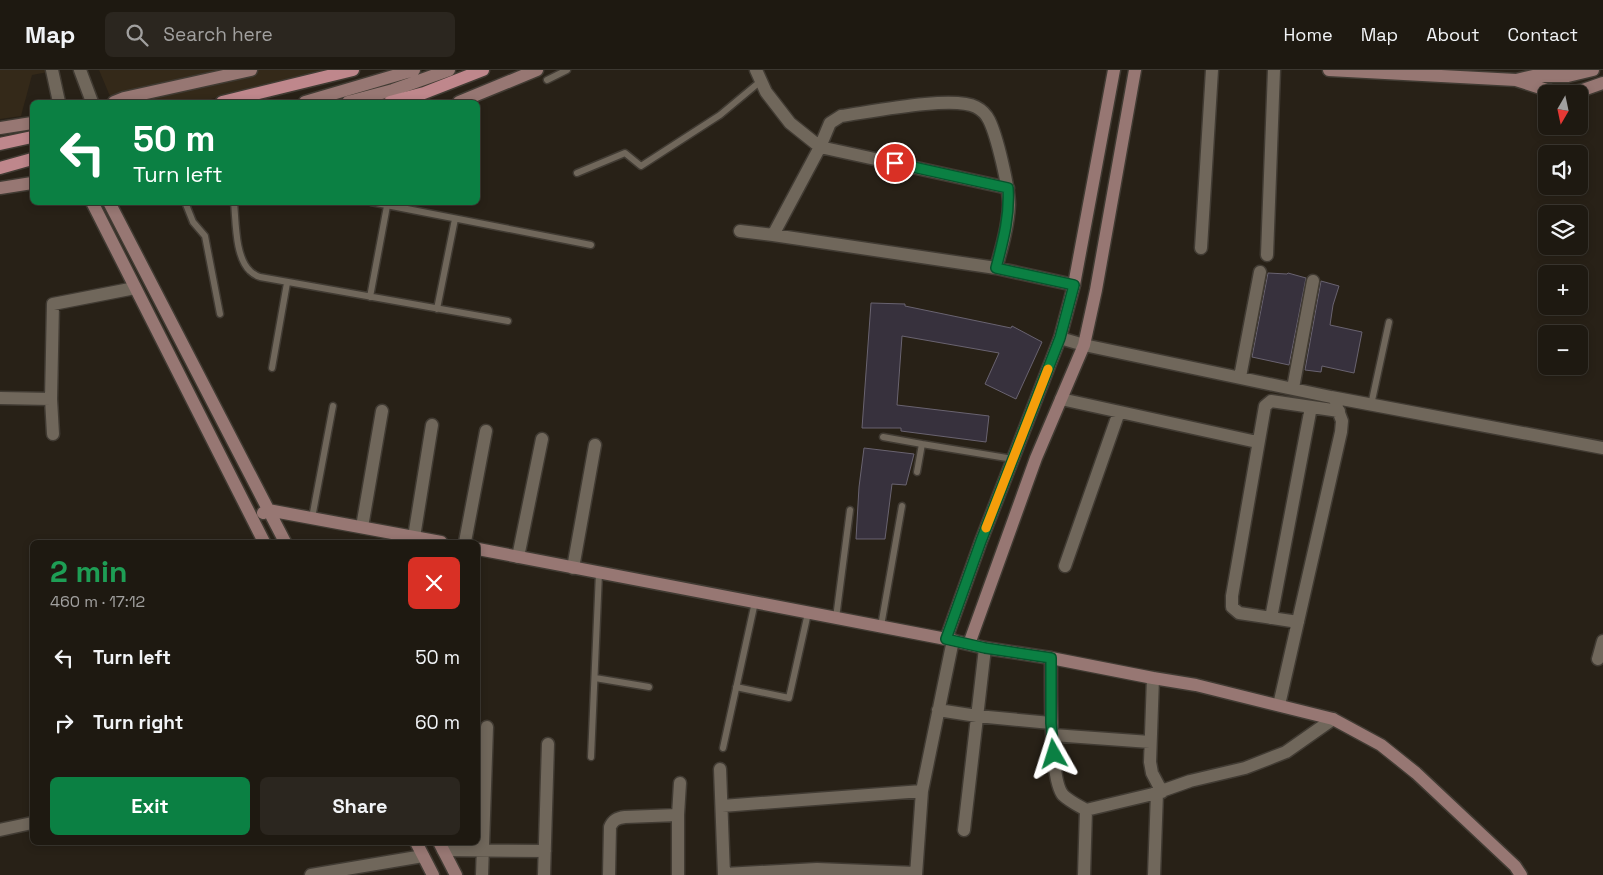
<!DOCTYPE html>
<meta charset="utf-8">
<style>
body{margin:0;font-family:"Space Grotesk",sans-serif;background:#2b261f;color:#f1f3f6;height:100vh;display:flex;flex-direction:column;font-size:19px;white-space:nowrap}
*{box-sizing:border-box;margin:0}
p{font-size:16px;color:#a1a09f}
.icon{flex:none;width:28px;height:28px;fill:none;stroke:currentColor;stroke-width:2;stroke-linecap:round;stroke-linejoin:round}
.map{position:relative;flex:1;overflow:hidden}
.sheet{position:absolute;left:30px;top:470px;width:450px;height:305px;display:flex;flex-direction:column;background:#1e1911;border-radius:8px;box-shadow:0 2px 8px #0003,0 0 0 1px #3c3831}
.sheet>*{flex:none}
.top-card{position:absolute;left:30px;top:30px;width:450px;height:105px;border-radius:8px;box-shadow:0 2px 8px #0003,0 0 0 1px #3c3831;background:#0b8043;color:#fff;overflow:hidden}
.needle{width:32px;rotate:189deg}
.buttons{position:absolute;left:1538px;top:15px;display:grid;gap:10px}
.buttons a{display:grid;place-items:center;width:50px;height:50px;border-radius:8px;background:#1e1911;box-shadow:0 2px 8px #0003,0 0 0 1px #3c3831;font-size:25px}
.pin{position:absolute;display:grid;place-items:center;width:42px;height:42px;color:#fff;margin:-21px;border:2px solid #fff;border-radius:50%;box-shadow:0 1px 5px #0007}
.me{position:absolute;width:55px;margin:-28px;rotate:354deg;stroke-linejoin:round;filter:drop-shadow(0 0 4px #0008)}
.turn{display:flex;align-items:center;gap:18px;height:105px;padding:0 20px;font-size:22px}
.turn .icon{width:65px;height:65px;stroke-width:2.5}
.turn b{display:block;font-size:35px;line-height:42px}
.round{display:grid;place-items:center;flex:none;width:52px;height:52px;border-radius:8px;background:#2b261f}
.head{display:flex;align-items:center;justify-content:space-between;height:85px;padding:0 20px}
h1{font-size:30px;font-weight:800;line-height:38px;color:#1e9e55}
.cta{display:flex;gap:10px;margin-top:auto;padding:10px 20px}
.cta a{flex:1;height:58px;border-radius:8px;background:#0b8043;color:#fff;font-size:20px;font-weight:800;line-height:58px;text-align:center}
.cta a+a{background:#2b261f;color:#f1f3f6}
ul{padding:0;list-style:none}
li{display:flex;align-items:center;gap:15px;height:65px;padding:0 20px}
li div{flex:1}
li b{display:block;font-size:19px}
li em{font-style:normal}
header{display:flex;align-items:center;gap:30px;box-sizing:border-box;height:70px;padding:0 25px;background:#1e1911;border-bottom:1px solid #3c3831}
header strong{font-size:24px}
nav{display:flex;gap:28px;margin-inline-start:auto;font-size:18px}
.search{width:350px;height:45px;background:#2b261f;display:flex;align-items:center;gap:12px;box-sizing:border-box;padding:0 18px;border-radius:8px;color:#a1a09f;font-size:19px}
.map>svg:first-child{display:block}
</style>
<header>
<strong>Map</strong>
<div class="search"><svg class="icon" aria-label="search" viewBox="0 0 24 24"><circle cx="10" cy="10" r="6"/><path d="M15 15l6 6"/></svg>Search here</div>
<nav><a>Home</a><a>Map</a><a>About</a><a>Contact</a></nav>
</header>
<div class="map">
<svg width="1603" height="805" viewBox="0 0 1603 805">
<rect width="100%" height="100%" fill="#282117"/>
<path fill="#342919" d="M 0,0 L 59,0 L 32,5 L 21,46 L 0,49 Z
M 99,0 L 330,0 L 207,30 L 112,31 Z"/>
<path fill="#37313d" stroke="#696370" d="M 1268,203 L 1287,204 L 1288,203 L 1306,208 L 1289,295 L 1252,287 Z
M 1321,211 L 1339,216 L 1333,235 L 1330,255 L 1362,262 L 1354,303 L 1322,296 L 1321,302 L 1305,300 Z
M 871,233 L 905,234 L 905,236 L 1011,258 L 1012,256 L 1042,272 L 1016,329 L 985,314 L 999,283 L 902,266 L 897,335 L 989,346 L 986,372 L 901,361 L 901,358 L 862,358 Z
M 864,378 L 914,384 L 906,415 L 892,414 L 885,469 L 856,469 L 859,417 Z"/>
<g fill="none" stroke-linecap="round" stroke-linejoin="round">
<defs>
<path id="lane" d="M 547,10 L 567,0
M 577,103 L 625,83 L 641,96 L 720,45 L 762,10
M 185,132 L 193,152 L 205,166 L 220,244
M 234,132 C 236,152 235,187 250,201 C 253,204 257,206 260,207 L 508,251
M 371,132 L 591,175
M 370,227 L 387,136
M 437,239 L 455,149
M 272,298 L 287,213
M 1371,335 L 1389,252
M 883,367 L 922,374
M 917,402 L 922,374 L 1013,389
M 312,448 L 333,336
M 836,548 L 850,440
M 881,556 L 902,436
M 595,608 L 649,617
M 736,617 L 789,628 L 808,543
M 723,678 L 755,532
M 591,687 L 599,503"/>
<path id="street" d="M 52,0 L 59,32
M 80,0 L 92,32
M 756,0 L 766,22 L 790,53 L 820,77 L 1008,118
M 740,161 L 773,165
M 1201,178 L 1212,0
M 1267,185 L 1274,0
M 996,198 C 1002,177 1008,156 1009,135 C 1009,117 997,66 989,50 C 986,44 982,40 976,37 C 953,25 870,42 841,46 L 830,53 L 820,77 L 773,165 L 996,198 L 1074,215
M 1060,268 L 1084,275 L 1331,327 L 1603,378
M 1240,307 L 1260,202
M 1293,318 L 1313,211
M 0,328 L 51,329
M 1061,329 L 1257,372
M 53,364 L 51,329 L 53,234 L 135,218
M 362,457 L 382,341
M 414,467 L 432,355
M 465,472 L 486,361
M 518,487 L 542,369
M 1065,496 L 1119,342
M 573,498 L 595,375
M 1271,548 L 1311,337
M 1298,552 L 1239,543 L 1232,537 L 1232,526 L 1265,336 L 1271,331 L 1339,341
M 1051,588 C 1051,613 1049,709 1063,725 C 1069,731 1079,736 1086,740 L 1153,724 L 1190,711 L 1245,698 L 1286,682 L 1333,649
M 1598,589 L 1603,571
M 1153,608 L 1150,692 L 1152,703 L 1162,722
M 1279,635 L 1341,362 L 1342,351 L 1336,335
M 938,640 L 977,646 L 1051,653
M 1053,665 L 1150,672
M 720,699 L 724,805
M 722,736 L 922,721
M 0,760 L 32,753
M 964,760 L 985,578
M 443,780 L 545,781
M 725,804 L 817,799 L 916,803
M 311,805 L 423,786
M 482,805 L 487,657
M 544,805 L 548,674
M 609,805 L 610,757 C 613,750 617,748 625,747 L 678,745
M 678,805 L 678,745 L 680,713
M 916,805 L 922,721 L 953,570
M 1084,805 L 1086,740
M 1154,805 L 1157,723"/>
<path id="secondary" d="M 1329,0 L 1516,10 L 1553,22 L 1568,23 L 1580,21 L 1603,13
M 1516,10 L 1533,6 L 1568,6 L 1593,0
M 114,32 L 124,28 L 251,0
M 305,32 L 414,0
M 348,32 L 393,20 L 449,0
M 459,32 L 537,0
M 0,58 L 32,53
M 0,118 L 32,113
M 92,132 L 264,472
M 109,132 L 285,472
M 263,443 L 268,440 L 441,472
M 478,479 L 946,569 L 985,578 L 1051,588 L 1153,608 L 1196,615 L 1333,649 L 1381,675 L 1416,703 L 1515,796 L 1521,805
M 946,569 L 981,471 L 1060,268 L 1074,215 L 1114,0
M 969,574 L 1036,388 L 1084,275 L 1096,220 L 1135,0
M 416,772 L 433,805
M 439,772 L 456,805"/>
<path id="primary" d="M 222,32 L 353,0
M 390,32 L 424,23 L 483,0
M 0,74 L 32,67
M 0,98 L 32,89"/>
</defs>
<use href="#lane" stroke="#413b33" stroke-width="9"/>
<use href="#street" stroke="#413b33" stroke-width="15"/>
<use href="#secondary" stroke="#413b33" stroke-width="15"/>
<use href="#primary" stroke="#413b33" stroke-width="15"/>
<use href="#lane" stroke="#70675b" stroke-width="6"/>
<use href="#street" stroke="#70675b" stroke-width="12"/>
<use href="#secondary" stroke="#977773" stroke-width="12"/>
<use href="#primary" stroke="#bf878c" stroke-width="12"/>
</g>
<g fill="none" stroke-linecap="round" stroke-linejoin="round">
<defs>
<path id="route" d="M 895,93 L 1008,118 C 1010,146 1003,171 996,198 L 1074,215 L 1060,268 L 981,471 L 946,569 L 985,578 L 1051,588 L 1051,653 L 1054,684"/>
</defs>
<use href="#route" stroke="#07532c" stroke-width="12"/>
<use href="#route" stroke="#0b8043" stroke-width="9"/>
<path stroke="#f59e0b" stroke-width="9" d="M 986,458 L 1048,299"/>
</g>
</svg>
<div class="buttons">
<a><svg class="needle" viewBox="-14 -14 28 28"><path d="M0-13l5 13h-10z" fill="#e53935"/><path d="M0 13l5-13h-10z" fill="#a1a09f"/></svg></a>
<a><svg class="icon" aria-label="sound" viewBox="0 0 24 24"><path d="M4 9h4l5-4v14l-5-4H4zM17 9q2 3 0 6"/></svg></a>
<a><svg class="icon" aria-label="layers" viewBox="0 0 24 24"><path d="M12 4l9 5-9 5-9-5zM3 14l9 5 9-5"/></svg></a>
<a>+</a>
<a>−</a>
</div>
<div class="pin" style="left:895px;top:93px;background:#d93025"><svg class="icon" aria-label="arrive" viewBox="0 0 24 24"><path d="M6 21V4h12l-3 4 3 4H6"/></svg></div>
<svg class="me" style="left:1054px;top:684px" viewBox="-20 -20 40 40"><path d="M0-17L14 15 0 8-14 15z" fill="#0b8043" stroke="#fff" stroke-width="4"/></svg>
<div class="top-card">
<div class="turn"><svg class="icon" aria-label="left" viewBox="0 0 24 24"><path d="M17 20v-9H6M10 6l-5 5 5 5"/></svg><div><b>50 m</b>Turn left</div></div>
</div>
<section class="sheet">
<div class="head"><div><h1>2 min</h1><p>460 m · 17:12</p></div><a class="round" style="background:#d93025;color:#fff"><svg class="icon" aria-label="close" viewBox="0 0 24 24"><path d="M6 6l12 12M18 6L6 18"/></svg></a></div>
<ul>
<li><svg class="icon" aria-label="left" viewBox="0 0 24 24"><path d="M17 20v-9H6M10 6l-5 5 5 5"/></svg><div><b>Turn left</b></div><em>50 m</em></li>
<li><svg class="icon" aria-label="right" viewBox="0 0 24 24"><path d="M7 20v-9h11M14 6l5 5-5 5"/></svg><div><b>Turn right</b></div><em>60 m</em></li>
</ul>
<div class="cta"><a>Exit</a><a>Share</a></div>
</section>
</div>
